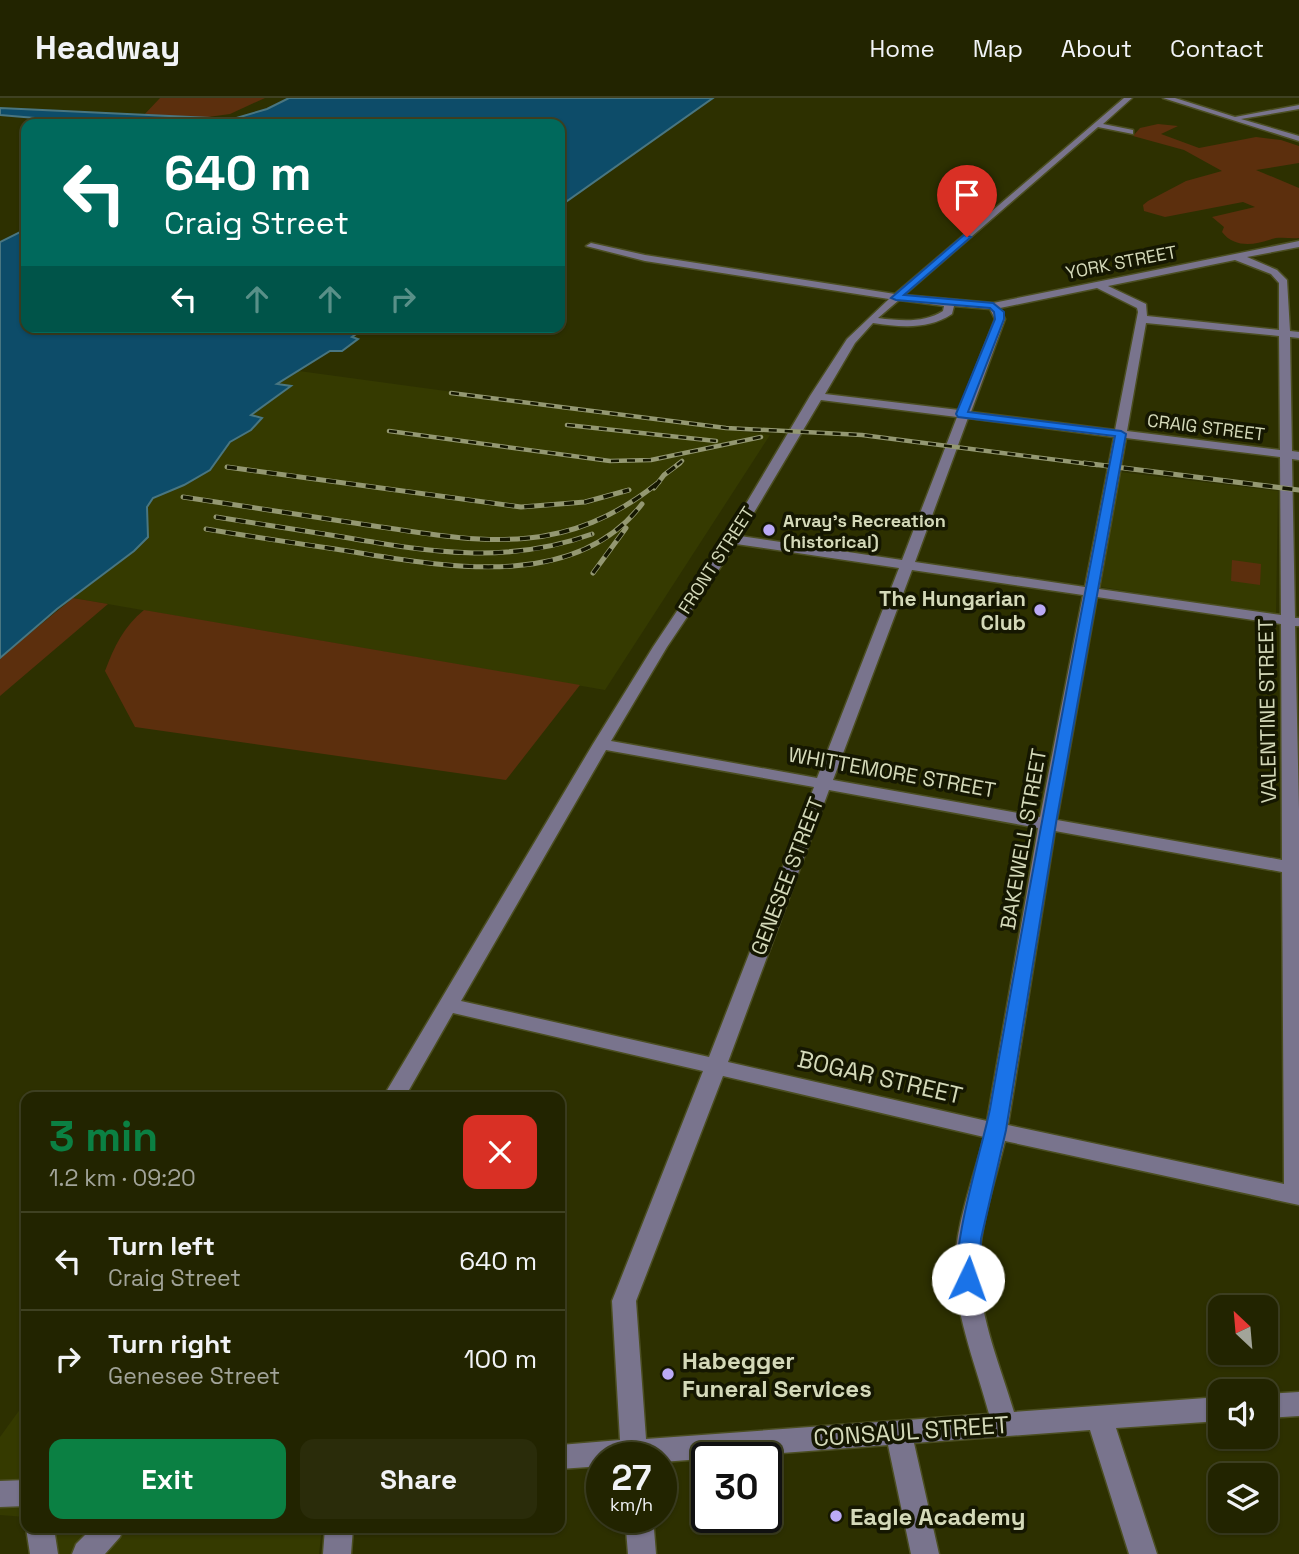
<!DOCTYPE html>
<meta charset="utf-8">
<style>
body{margin:0;font-family:"Space Grotesk",sans-serif;background:#2a2c0a;color:#f1f3f6;height:100vh;display:flex;flex-direction:column;font-size:26px;white-space:nowrap}
*{box-sizing:border-box;margin:0}
p{font-size:23px;color:#a2a499}
.icon{flex:none;width:38px;height:38px;fill:none;stroke:currentColor;stroke-width:2;stroke-linecap:round;stroke-linejoin:round}
.map{position:relative;flex:1;overflow:hidden}
.side{position:absolute;left:21px;top:994px;width:544px;height:441px;display:flex;flex-direction:column;background:#222400;border-radius:14px;box-shadow:0 2px 5px #0004,0 0 0 2px #3f4122}
.side>*{flex:none}
.banner{position:absolute;left:21px;top:21px;width:544px;height:214px;border-radius:14px;box-shadow:0 2px 5px #0004,0 0 0 2px #3f4122;background:#00695c;color:#fff;overflow:hidden}
.needle{width:46px;rotate:334deg}
.controls{position:absolute;left:1208px;top:1197px;display:grid;gap:14px}
.controls a{display:grid;place-items:center;width:70px;height:70px;border-radius:14px;background:#222400;box-shadow:0 2px 5px #0004,0 0 0 2px #3f4122;font-size:35px}
.speed{position:absolute;left:586px;top:1344px;display:flex;gap:14px;font-size:35px;font-weight:700;text-align:center}
.speed>*{display:grid;place-content:center;width:91px;height:91px;border-radius:50%;background:#222400;box-shadow:0 2px 5px #0004,0 0 0 2px #3f4122;line-height:1}
.speed small{font-size:18px;font-weight:400}
.speed .limit{border:4px solid #111;border-radius:10px;background:#fff;color:#111}
.pin{position:absolute;display:grid;place-items:center;width:60px;height:60px;color:#fff;margin:-72px -30px;border-radius:50% 50% 50% 0;rotate:-45deg;box-shadow:0 0 7px #0007}
.pin .icon{rotate:45deg}
.me{position:absolute;width:77px;margin:-38px;rotate:3deg;stroke-linejoin:round;filter:drop-shadow(0 0 5px #0008)}
.turn{display:flex;align-items:center;gap:24px;height:147px;padding:0 28px;font-size:32px}
.turn .icon{width:91px;height:91px;stroke-width:2.5}
.turn b{display:block;font-size:49px;line-height:60px}
.lanes{display:flex;align-items:center;height:66px;padding:0 28px;background:#0003;justify-content:center;gap:35px;direction:ltr}
.lanes .off{opacity:.35}
.round{display:grid;place-items:center;flex:none;width:74px;height:74px;border-radius:14px;background:#2a2c0a}
.head{display:flex;align-items:center;justify-content:space-between;height:119px;padding:0 28px}
h1{font-size:42px;font-weight:700;line-height:52px;color:#0b8043}
.primary-button{display:flex;gap:14px;margin-top:auto;padding:14px 28px}
.primary-button a{flex:1;height:80px;border-radius:14px;background:#0b8043;color:#fff;font-size:28px;font-weight:700;line-height:80px;text-align:center}
.primary-button a+a{background:#2a2c0a;color:#f1f3f6}
ul{padding:0;list-style:none}
li{display:flex;align-items:center;gap:21px;height:98px;padding:0 28px;border-top:2px solid #3f4122}
li div{flex:1}
li b{display:block;font-size:26px}
li em{font-style:normal}
header{display:flex;align-items:center;gap:42px;box-sizing:border-box;height:98px;padding:0 35px;background:#222400;border-bottom:2px solid #3f4122}
header strong{font-size:33px}
nav{display:flex;gap:38px;margin-inline-start:auto;font-size:24px}
.map>svg:first-child{display:block}
</style>
<header>
<strong>Headway</strong>
<nav><a>Home</a><a>Map</a><a>About</a><a>Contact</a></nav>
</header>
<div class="map">
<svg width="1299" height="1456" viewBox="0 0 1299 1456">
<rect width="100%" height="100%" fill="#2d3000"/>
<path fill="#353a00" d="M 299,273 L 716,330 L 770,337 L 605,592 L 73,500 L 134,453 L 148,439 L 147,409 L 153,400 L 184,387 L 210,372 L 230,344 L 251,332 L 261,320 L 251,317 L 290,288 L 276,287 Z
M 1120,374 L 1278,393 L 1276,517 L 1101,489 Z
M 26,1303 L 26,1422 L 25,1419 L 0,1417 L 0,1339 Z
M 28,1430 L 322,1430 L 319,1456 L 29,1456 L 34,1451 Z"/>
<path fill="#5c2f0d" d="M 160,0 L 265,0 L 230,16 L 201,20 L 143,18 Z
M 1158,26 L 1178,28 L 1161,36 L 1199,50 L 1256,39 L 1281,42 L 1299,48 L 1299,65 L 1256,72 L 1299,90 L 1299,140 C 1290,141 1278,138 1269,142 C 1254,147 1234,150 1222,134 L 1224,129 L 1212,119 L 1255,109 L 1243,104 L 1165,119 L 1144,113 L 1143,107 L 1148,103 L 1186,83 L 1222,73 L 1184,52 L 1133,38 L 1140,30 Z
M 1232,462 L 1261,466 L 1260,487 L 1231,483 Z
M 73,500 L 108,506 L 0,598 L 0,560 Z
M 144,512 L 580,587 L 506,682 L 135,629 L 105,573 C 114,549 124,528 144,512 Z"/>
<path fill="#0d4c69" stroke="#497681" stroke-width="2" d="M 289,0 L 713,0 L 560,108 L 560,26 L 81,26 L 83,24 L 0,17 L 0,10 L 233,21 L 267,11 Z
M 26,131 L 26,229 L 366,229 L 352,239 L 358,241 L 342,253 L 330,253 L 277,286 L 291,288 L 251,317 L 262,320 L 251,332 L 230,344 L 210,372 L 184,387 L 153,400 L 147,409 L 148,439 L 134,453 L 57,511 L 0,560 L 0,144 Z"/>
<g fill="none" stroke-linecap="round" stroke-linejoin="round">
<defs>
<path id="minor" d="M 1124,0 L 1132,0 L 1103,26 L 1133,32 L 1133,36 L 1098,29 L 904,197 L 993,205 L 1299,143 L 1299,149 L 1247,159 L 1277,172 L 1287,182 L 1290,233 L 1299,234 L 1299,240 L 1290,239 L 1292,353 L 1299,354 L 1299,362 L 1292,361 L 1295,520 L 1299,520 L 1299,528 L 1295,528 L 1299,712 L 1299,1107 L 1005,1043 C 995,1085 978,1131 979,1174 C 980,1221 1001,1270 1014,1314 L 1220,1299 L 1220,1323 L 1116,1330 L 1157,1456 L 1129,1456 L 1090,1332 L 914,1345 L 939,1456 L 911,1456 L 888,1347 L 662,1364 L 662,1360 L 602,1360 L 602,1368 L 560,1371 L 560,1347 L 620,1342 L 612,1203 L 703,973 L 453,915 L 405,999 L 383,999 L 593,646 L 653,549 L 725,441 L 810,298 L 847,241 L 889,201 L 645,163 L 586,148 L 591,145 L 645,157 L 895,196 ZM 1235,162 L 1271,176 L 1279,185 L 1279,232 L 1147,218 L 1146,206 L 1108,188 ZM 1097,190 L 1137,210 L 1138,214 L 1115,332 L 971,314 L 1005,221 L 1000,210 ZM 899,202 L 944,208 L 943,213 C 924,225 901,223 878,220 ZM 954,208 L 990,211 L 995,221 L 959,312 L 825,296 L 855,245 L 873,225 C 900,229 928,232 952,216 ZM 1146,225 L 1279,238 L 1280,352 L 1127,333 ZM 821,302 L 957,319 L 902,462 L 740,438 ZM 968,320 L 1114,339 L 1085,489 L 915,464 ZM 1126,340 L 1280,359 L 1281,517 L 1099,491 ZM 736,446 L 899,470 L 817,680 L 611,643 L 667,549 ZM 912,472 L 1083,497 L 1040,719 L 833,682 ZM 1097,499 L 1281,526 L 1282,762 L 1057,722 ZM 606,652 L 814,689 L 709,959 L 461,903 ZM 829,692 L 1038,730 L 987,1023 L 728,964 ZM 1055,733 L 1282,774 L 1284,1086 L 1008,1027 ZM 723,978 L 984,1039 C 973,1082 954,1130 955,1175 C 957,1222 977,1271 989,1316 L 646,1341 L 636,1203 Z
M 1163,0 L 1175,0 L 1235,19 L 1299,7 L 1299,11 L 1241,21 L 1299,38 L 1299,43 Z
M 1299,1294 L 1299,1318 L 1265,1320 L 1265,1296 Z
M 26,1382 L 26,1408 L 0,1409 L 0,1383 Z
M 625,1419 L 653,1419 L 656,1456 L 628,1456 Z
M 26,1430 L 54,1430 L 58,1456 L 30,1456 Z
M 92,1430 L 124,1430 L 120,1439 L 105,1456 L 72,1456 L 76,1446 Z
M 325,1430 L 353,1430 L 351,1456 L 323,1456 Z"/>
</defs>
<use href="#minor" stroke="#4b4e21" stroke-width="3"/>
<use href="#minor" fill="#79748d" fill-rule="evenodd"/>
<defs>
<path id="rail-far1" d="M 451,295 L 726,330 L 862,337 L 1097,367
M 567,327 L 716,343
M 389,333 L 610,363 L 651,362 L 761,339
M 677,367 L 682,363"/>
<path id="rail" d="M 1084,365 L 1299,392
M 227,369 L 521,409 L 585,404 L 629,392
M 654,390 L 664,377 L 680,365
M 183,399 C 242,408 302,417 361,426 C 476,443 561,463 659,384
M 216,419 C 258,426 301,432 343,439 C 430,454 507,467 592,436
M 206,431 C 253,439 301,446 348,453 C 442,468 574,495 642,406
M 593,475 L 626,430"/>
</defs>
<use href="#rail-far1" stroke="#949872" stroke-width="4.5"/>
<use href="#rail" stroke="#949872" stroke-width="5"/>
<use href="#rail-far1" stroke="#151701" stroke-width="2.5" stroke-dasharray="8" stroke-linecap="butt"/>
<use href="#rail" stroke="#151701" stroke-width="3.5" stroke-dasharray="10" stroke-linecap="butt"/>
</g>
<path fill="#1a73e8" stroke="#114b97" stroke-width="2" d="M 964,137 L 971,139 L 904,197 L 993,205 L 1004,214 L 1004,221 L 968,314 L 1121,333 L 1126,336 L 1056,725 L 1006,1032 L 981,1141 L 979,1181 L 976,1187 L 968,1190 L 960,1187 C 947,1160 983,1047 990,1011 C 1029,786 1072,562 1115,338 L 958,319 L 956,316 L 995,221 L 994,214 L 990,210 L 896,202 L 891,200 Z"/>
<g fill="#bbaaf6" stroke="#151701" stroke-width="2.5">
<circle cx="769" cy="432" r="7"/>
<circle cx="1040" cy="512" r="7"/>
<circle cx="668" cy="1276" r="7"/>
<circle cx="836" cy="1418" r="7"/>
</g>
<g text-anchor="middle" dominant-baseline="central" stroke-width="7" stroke-linejoin="round" paint-order="stroke">
<g font-size="18" fill="#d4d9b9" stroke="#151701">
<text transform="translate(1121 164) rotate(-11)">YORK STREET</text>
<text transform="translate(1206 329) rotate(7)">CRAIG STREET</text>
<text transform="translate(716 462) rotate(-57)">FRONT STREET</text>
</g>
<g font-size="18" font-weight="bold" fill="#d4d9b9" stroke="#151701" text-anchor="start">
<text x="783" y="422">Arvay's Recreation<tspan x="783" dy="21">(historical)</tspan></text>
</g>
<g font-size="21" font-weight="bold" fill="#d4d9b9" stroke="#151701" text-anchor="end">
<text x="1026" y="500">The Hungarian<tspan x="1026" dy="24">Club</tspan></text>
</g>
<g font-size="21" fill="#d4d9b9" stroke="#151701">
<text transform="translate(1267 613) rotate(-91)">VALENTINE STREET</text>
<text transform="translate(892 674) rotate(10)">WHITTEMORE STREET</text>
<text transform="translate(1023 741) rotate(-80)">BAKEWELL STREET</text>
<text transform="translate(787 778) rotate(-69)">GENESEE STREET</text>
</g>
<g font-size="24" fill="#d4d9b9" stroke="#151701">
<text transform="translate(880 979) rotate(13)">BOGAR STREET</text>
<text transform="translate(911 1333) rotate(-4)">CONSAUL STREET</text>
</g>
<g font-size="24" font-weight="bold" fill="#d4d9b9" stroke="#151701" text-anchor="start">
<text x="682" y="1262">Habegger<tspan x="682" dy="28">Funeral Services</tspan></text>
<text x="850" y="1418">Eagle Academy</text>
</g>
</g>
</svg>
<div class="controls">
<a><svg class="needle" viewBox="-14 -14 28 28"><path d="M0-13l5 13h-10z" fill="#e53935"/><path d="M0 13l5-13h-10z" fill="#a2a499"/></svg></a>
<a><svg class="icon" aria-label="sound" viewBox="0 0 24 24"><path d="M4 9h4l5-4v14l-5-4H4zM17 9q2 3 0 6"/></svg></a>
<a><svg class="icon" aria-label="layers" viewBox="0 0 24 24"><path d="M12 4l9 5-9 5-9-5zM3 14l9 5 9-5"/></svg></a>
</div>
<div class="speed"><div>27<small>km/h</small></div><div class="limit">30</div></div>
<div class="pin" style="left:967px;top:139px;background:#d93025"><svg class="icon" aria-label="arrive" viewBox="0 0 24 24"><path d="M6 21V4h12l-3 4 3 4H6"/></svg></div>
<svg class="me" style="left:968px;top:1181px" viewBox="-20 -20 40 40"><circle r="19" fill="#fff"/><path d="M0-13L10 11 0 6-10 11z" fill="#1a73e8"/></svg>
<div class="banner">
<div class="turn"><svg class="icon" aria-label="left" viewBox="0 0 24 24"><path d="M17 20v-9H6M10 6l-5 5 5 5"/></svg><div><b>640 m</b>Craig Street</div></div>
<div class="lanes"><svg class="icon" aria-label="left" viewBox="0 0 24 24"><path d="M17 20v-9H6M10 6l-5 5 5 5"/></svg><svg class="icon off" aria-label="ahead" viewBox="0 0 24 24"><path d="M12 20V5M6 11l6-6 6 6"/></svg><svg class="icon off" aria-label="ahead" viewBox="0 0 24 24"><path d="M12 20V5M6 11l6-6 6 6"/></svg><svg class="icon off" aria-label="right" viewBox="0 0 24 24"><path d="M7 20v-9h11M14 6l5 5-5 5"/></svg></div>
</div>
<section class="side">
<div class="head"><div><h1>3 min</h1><p>1.2 km · 09:20</p></div><a class="round" style="background:#d93025;color:#fff"><svg class="icon" aria-label="close" viewBox="0 0 24 24"><path d="M6 6l12 12M18 6L6 18"/></svg></a></div>
<ul>
<li><svg class="icon" aria-label="left" viewBox="0 0 24 24"><path d="M17 20v-9H6M10 6l-5 5 5 5"/></svg><div><b>Turn left</b><p>Craig Street</p></div><em>640 m</em></li>
<li><svg class="icon" aria-label="right" viewBox="0 0 24 24"><path d="M7 20v-9h11M14 6l5 5-5 5"/></svg><div><b>Turn right</b><p>Genesee Street</p></div><em>100 m</em></li>
</ul>
<div class="primary-button"><a>Exit</a><a>Share</a></div>
</section>
</div>
